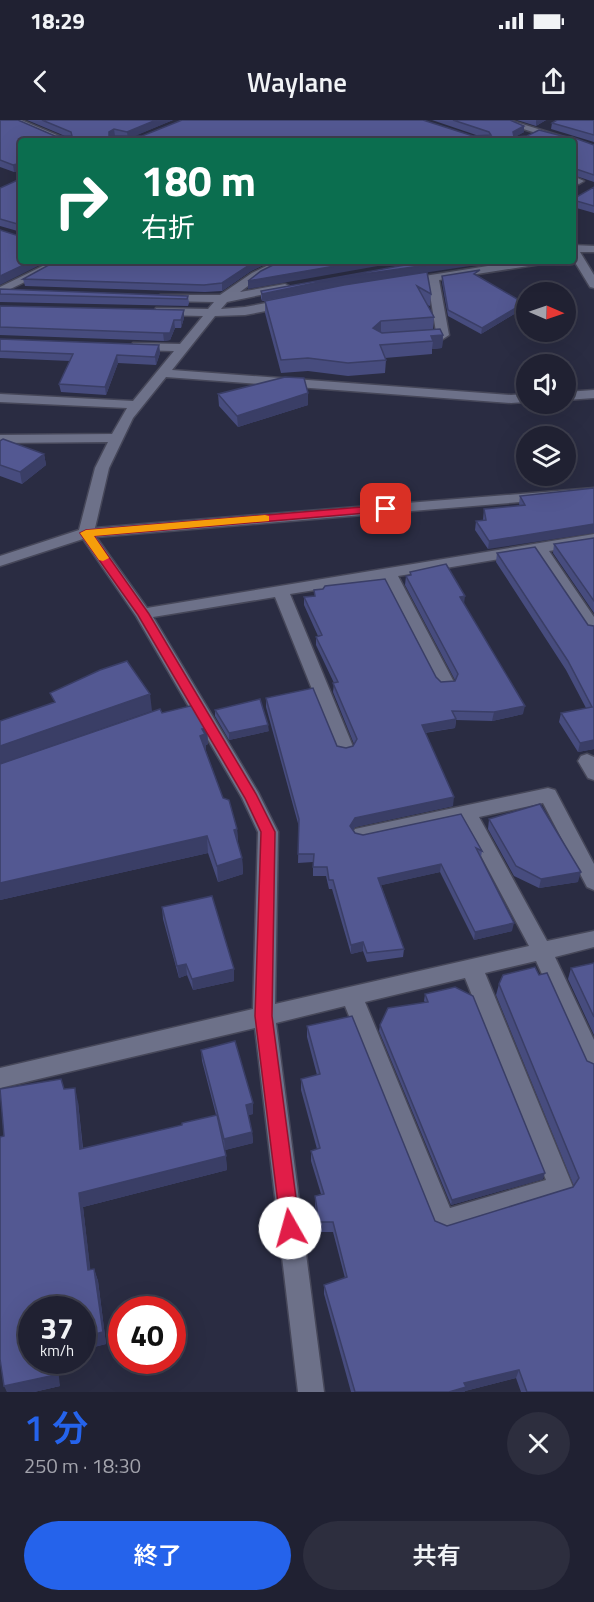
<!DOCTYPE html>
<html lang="ja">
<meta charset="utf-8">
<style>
body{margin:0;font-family:"Titillium Web","Noto Sans JP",sans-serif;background:#2d2e3e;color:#f1f3f6;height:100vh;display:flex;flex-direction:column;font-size:22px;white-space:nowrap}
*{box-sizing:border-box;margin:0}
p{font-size:20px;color:#a2a3ac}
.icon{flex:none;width:33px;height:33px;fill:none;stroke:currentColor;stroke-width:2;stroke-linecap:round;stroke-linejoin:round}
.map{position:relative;height:1272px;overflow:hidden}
.details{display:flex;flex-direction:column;background:#202132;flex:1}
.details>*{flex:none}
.banner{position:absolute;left:18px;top:18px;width:558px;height:126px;border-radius:6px;box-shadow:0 6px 24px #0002,0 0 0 2px #3d3e4d;background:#0b6e4f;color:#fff;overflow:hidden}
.needle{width:39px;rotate:92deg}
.fabs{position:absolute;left:516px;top:162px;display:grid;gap:12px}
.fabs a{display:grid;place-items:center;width:60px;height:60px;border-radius:50%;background:#202132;box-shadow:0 6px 24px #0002,0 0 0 2px #3d3e4d;font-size:30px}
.speed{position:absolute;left:18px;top:1176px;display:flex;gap:12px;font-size:30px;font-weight:700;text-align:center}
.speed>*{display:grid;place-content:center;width:78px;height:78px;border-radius:50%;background:#202132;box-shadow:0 6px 24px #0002,0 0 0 2px #3d3e4d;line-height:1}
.speed small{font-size:15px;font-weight:400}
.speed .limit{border:9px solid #d22;background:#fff;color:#111}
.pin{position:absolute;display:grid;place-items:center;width:51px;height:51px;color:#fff;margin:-26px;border-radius:12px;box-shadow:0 3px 9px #0006}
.me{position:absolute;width:66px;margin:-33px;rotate:353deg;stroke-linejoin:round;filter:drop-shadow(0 0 4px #0008)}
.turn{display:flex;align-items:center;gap:21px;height:126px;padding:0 24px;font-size:27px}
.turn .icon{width:78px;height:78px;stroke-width:2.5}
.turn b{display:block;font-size:42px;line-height:51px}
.round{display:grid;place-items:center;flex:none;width:63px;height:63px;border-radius:32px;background:#2d2e3e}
.summary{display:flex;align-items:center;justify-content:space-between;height:102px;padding:0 24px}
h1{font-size:36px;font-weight:600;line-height:45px;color:#2563eb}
.primary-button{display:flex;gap:12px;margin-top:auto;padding:12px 24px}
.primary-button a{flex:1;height:69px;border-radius:36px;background:#2563eb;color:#fff;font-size:24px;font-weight:600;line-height:69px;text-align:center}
.primary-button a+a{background:#2d2e3e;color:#f1f3f6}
.status{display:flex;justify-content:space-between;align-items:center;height:42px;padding:0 30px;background:#202132;direction:ltr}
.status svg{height:16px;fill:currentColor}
header{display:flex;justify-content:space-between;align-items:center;height:78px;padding:0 24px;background:#202132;font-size:27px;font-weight:600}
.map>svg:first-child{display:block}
</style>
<div class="status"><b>18:29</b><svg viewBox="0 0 49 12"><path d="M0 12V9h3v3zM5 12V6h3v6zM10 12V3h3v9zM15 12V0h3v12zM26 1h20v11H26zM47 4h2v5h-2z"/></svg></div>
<header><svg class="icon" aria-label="back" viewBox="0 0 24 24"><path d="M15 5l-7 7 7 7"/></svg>Waylane<svg class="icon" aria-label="share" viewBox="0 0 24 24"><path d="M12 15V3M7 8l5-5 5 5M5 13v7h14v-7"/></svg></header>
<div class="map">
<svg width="594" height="1272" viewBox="0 0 594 1272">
<rect width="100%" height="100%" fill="#2a2c42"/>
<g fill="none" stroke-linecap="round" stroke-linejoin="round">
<defs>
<path id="minor" d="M 8,0 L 21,0 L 71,21 L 57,21 Z
M 494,0 L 509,0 L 577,21 L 573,24 L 573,21 L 562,21 Z
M 573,56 L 584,61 L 579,64 L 573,62 Z
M 573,125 L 594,126 L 594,132 L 580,132 L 594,155 L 594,168 L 590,167 L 573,139 Z
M 53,141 L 68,141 L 0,174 L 0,167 Z
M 277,141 L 292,141 L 260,157 L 240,172 L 285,164 L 291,167 L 289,169 L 227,182 L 221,189 L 245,187 L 288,179 L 294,183 L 292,186 L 245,195 L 215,196 L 172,250 L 511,275 L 526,274 L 526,282 L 511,283 L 166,257 L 133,298 L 109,348 L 95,408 L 594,368 L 594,376 L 96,417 L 147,488 L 594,414 L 594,424 L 549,431 L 594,497 L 594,514 L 588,513 L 535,433 L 398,456 L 455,564 L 452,568 L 440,568 L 437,564 L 383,459 L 290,474 L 354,629 L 351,634 L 345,635 L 339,634 L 336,629 L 275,477 L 153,497 L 258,672 L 278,712 L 275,884 L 529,826 L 462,700 L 362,721 L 355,719 L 352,714 L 355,709 L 548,668 L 555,670 L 594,744 L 594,770 L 587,767 L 543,683 L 479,697 L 547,821 L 594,811 L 594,827 L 555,837 L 594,920 L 594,954 L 586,951 L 536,841 L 485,853 L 573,1067 L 569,1075 L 444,1114 L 435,1110 L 345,886 L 276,903 L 324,1272 L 298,1272 L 255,908 L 0,968 L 0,948 L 253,889 L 258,712 L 242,678 L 136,496 L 83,419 L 0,446 L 0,436 L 79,410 L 95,348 L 108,322 L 0,323 L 0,315 L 112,314 L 127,288 L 0,282 L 0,274 L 133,281 L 174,231 L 137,230 L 133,229 L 131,226 L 133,223 L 180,224 L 203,196 L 160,195 L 154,191 L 156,188 L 208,189 L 214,182 L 164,181 L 158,177 L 160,175 L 220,175 L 252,153 ZM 465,858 L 546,1060 L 450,1088 L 365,882 Z
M 519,141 L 547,141 L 541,144 L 439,160 L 449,215 L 443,219 L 418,220 L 416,217 L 418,214 L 436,212 L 428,162 L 403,165 L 399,164 L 399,160 Z
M 594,270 L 594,278 L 566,280 L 566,272 Z
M 587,634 L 594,637 L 594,660 L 588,658 L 578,641 L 581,636 Z"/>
</defs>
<use href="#minor" stroke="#464759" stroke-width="3"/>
<use href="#minor" fill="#6d7189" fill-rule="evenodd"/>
</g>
<path fill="#474c7e" d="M 0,0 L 18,0 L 55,16 L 65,16 L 27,0 L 173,0 L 134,16 L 142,16 L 182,0 L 423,0 L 473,16 L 479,16 L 432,0 L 510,0 L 524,6 L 524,12 L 516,16 L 527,16 L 539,10 L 562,16 L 572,17 L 594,25 L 594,62 L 573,55 L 573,21 L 21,21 L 21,50 L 14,52 L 0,47 Z
M 517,0 L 546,0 L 536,6 Z
M 594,0 L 594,22 L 551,9 L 552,3 Z
M 21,59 L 21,112 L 0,106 L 0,68 Z
M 594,67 L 594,93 L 573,87 L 573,79 Z
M 56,141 L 272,141 L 251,151 L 222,171 L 205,172 L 25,166 L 23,159 Z
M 427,152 L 431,174 L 430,186 L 427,185 L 434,197 L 433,209 L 443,215 L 442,228 L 432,229 L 432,234 L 385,238 L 386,240 L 385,253 L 348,256 L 308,251 L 281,253 L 265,193 L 265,181 L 262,181 L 261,178 L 261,171 Z
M 442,156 L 479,156 L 524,188 L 481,214 L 448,196 L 442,162 Z
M 0,169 L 188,176 L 189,183 L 188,186 L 0,182 Z
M 0,186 L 184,190 L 184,198 L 181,208 L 175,208 L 170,220 L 164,221 L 0,215 Z
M 0,219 L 159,225 L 160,233 L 156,245 L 118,243 L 106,275 L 61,272 L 59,264 L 70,241 L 0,238 Z
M 218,274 L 308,285 L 238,307 L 219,286 Z
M 0,321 L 44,334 L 46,345 L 22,364 L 0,356 Z
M 594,368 L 488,429 L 475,410 L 476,401 L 483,400 L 484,389 L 520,386 L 519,384 L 520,376 Z
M 594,418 L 594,493 L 553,433 L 554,424 Z
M 497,433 L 588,505 L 594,506 L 594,629 L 578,632 L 559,602 L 561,593 L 586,588 L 566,550 L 496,442 Z
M 410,452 L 464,484 L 523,594 L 492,601 L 456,600 L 455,608 L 425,613 L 453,686 L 355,707 L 353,710 L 355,713 L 363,715 L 461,694 L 482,731 L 481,737 L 512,811 L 474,820 L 440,752 L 381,765 L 404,829 L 403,837 L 367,842 L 363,831 L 351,834 L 332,769 L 329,769 L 326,756 L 313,756 L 313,742 L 298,743 L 299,707 L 266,587 L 266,578 L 337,626 L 346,628 L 353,626 L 354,624 L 333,572 L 334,563 L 316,525 L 316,517 L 318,516 L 304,485 L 304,477 L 436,557 L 441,562 L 455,561 L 455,560 L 405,465 L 406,456 L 410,456 Z
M 215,590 L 269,611 L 229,620 L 215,596 Z
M 162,593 L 207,608 L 208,624 L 206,625 L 206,631 L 223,678 L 237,709 L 238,723 L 242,738 L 243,754 L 218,762 L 208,733 L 0,780 L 0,644 Z
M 489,699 L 578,762 L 539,768 L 514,756 L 488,709 Z
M 162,787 L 234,861 L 193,870 L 187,855 L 179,858 L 163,799 Z
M 594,843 L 594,915 L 568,859 L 571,848 Z
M 499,864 L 587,941 L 594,1272 L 521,1272 L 516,1258 L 465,1271 L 464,1272 L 351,1272 L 324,1174 L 324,1165 L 345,1158 L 333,1112 L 318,1112 L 315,1086 L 315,1076 L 321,1074 L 311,1041 L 311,1031 L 317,1029 L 301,970 L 301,959 L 317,955 L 307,917 L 307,906 L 435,1101 L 447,1106 L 573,1067 L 574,1066 L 496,875 Z
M 425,874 L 543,1059 L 451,1085 L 379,911 L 380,905 L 425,882 L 424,881 Z
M 201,930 L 253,994 L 248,995 L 252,1012 L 253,1023 L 225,1030 L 227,1050 L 83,1087 L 90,1149 L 94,1149 L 98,1161 L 106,1224 L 82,1230 L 82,1190 L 32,1190 L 60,1266 L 34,1272 L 7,1272 L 2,1252 L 4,1016 L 64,969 L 78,982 L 83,1028 L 182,1006 L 216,995 L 202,941 Z"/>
<path fill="#3a3e66" d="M 156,0 L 173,0 L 128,19 L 127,12 Z
M 536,0 L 546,0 L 536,6 Z
M 524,6 L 524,12 L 512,19 L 513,12 Z
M 114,9 L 115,16 L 109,16 L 109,12 Z
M 21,43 L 21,50 L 14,52 L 13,45 Z
M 32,141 L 48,141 L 0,165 L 0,156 Z
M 256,141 L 272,141 L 251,151 L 222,171 L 222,163 L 251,144 Z
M 364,141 L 406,141 L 248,169 L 248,161 Z
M 455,141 L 503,141 L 343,165 L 262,181 L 262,174 L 343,157 Z
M 524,183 L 524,188 L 481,214 L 482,208 Z
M 184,190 L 184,198 L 181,208 L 181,200 Z
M 174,200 L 175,208 L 170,220 L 164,221 L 163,213 Z
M 381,201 L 381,214 L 373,208 Z
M 443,215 L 442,228 L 432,229 L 433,221 L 431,216 Z
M 159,225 L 160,233 L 156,245 L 155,237 Z
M 117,235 L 118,243 L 106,275 L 105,267 Z
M 308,273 L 308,285 L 238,307 L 237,296 Z
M 44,334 L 46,345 L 22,364 L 20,352 Z
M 594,404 L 594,413 L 488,429 L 489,421 Z
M 465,476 L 464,484 L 460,477 Z
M 150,574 L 152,591 L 0,644 L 0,626 Z
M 525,586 L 523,594 L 492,601 L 494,592 Z
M 456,599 L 455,608 L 421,613 L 422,605 Z
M 268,605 L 269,611 L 229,620 L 229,613 Z
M 207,608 L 208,624 L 206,625 L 206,630 L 201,632 L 200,616 L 202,609 Z
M 594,620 L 594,629 L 578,632 L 580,623 Z
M 454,677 L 453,686 L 355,707 L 350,715 L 350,706 L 355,698 Z
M 237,709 L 238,725 L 234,710 Z
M 207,716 L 208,733 L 0,780 L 0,763 Z
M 242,738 L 243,754 L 218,762 L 217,746 Z
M 441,744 L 440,752 L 378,766 L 378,758 Z
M 581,752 L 578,762 L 539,768 L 541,759 Z
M 514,803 L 512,811 L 474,820 L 475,812 Z
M 363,822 L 363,831 L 351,834 L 351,825 Z
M 186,844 L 187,855 L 179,858 L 177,846 Z
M 234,849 L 234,861 L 193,870 L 192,859 Z
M 75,968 L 78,982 L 84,1043 L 80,1029 Z
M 253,983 L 253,994 L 246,996 L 246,985 Z
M 252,1012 L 253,1023 L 225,1030 L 224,1019 Z
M 226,1036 L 227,1050 L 83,1087 L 92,1163 L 88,1150 L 79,1073 Z
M 545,1053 L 543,1059 L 451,1085 L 452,1080 Z
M 94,1149 L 98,1161 L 106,1224 L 82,1230 L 82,1217 Z
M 54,1240 L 57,1240 L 60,1266 L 34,1272 L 7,1272 L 4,1266 Z
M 519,1250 L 516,1258 L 465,1271 L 464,1272 L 449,1272 L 464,1263 Z"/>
<path fill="#535892" stroke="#3a3e66" stroke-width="1.5" d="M 0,0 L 18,0 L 55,16 L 72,16 L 71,12 L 42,0 L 156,0 L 127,12 L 114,9 L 109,12 L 109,16 L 142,16 L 182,0 L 423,0 L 473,16 L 491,15 L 489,12 L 453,0 L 510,0 L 524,6 L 513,12 L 514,17 L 527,16 L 539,10 L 562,16 L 572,17 L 594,25 L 594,55 L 573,48 L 573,21 L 98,21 L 90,18 L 83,21 L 21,21 L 21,43 L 13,45 L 0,40 Z
M 557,0 L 594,0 L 594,15 L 552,3 Z
M 20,59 L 21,59 L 21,105 L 0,99 L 0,68 Z
M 594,67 L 594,86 L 573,80 L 573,79 Z
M 0,110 L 19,116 L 21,115 L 21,141 L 32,141 L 0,156 Z
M 56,141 L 256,141 L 251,144 L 222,163 L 204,165 L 23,159 Z
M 281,141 L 364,141 L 248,161 L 261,151 Z
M 427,141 L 455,141 L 343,157 L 262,174 L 261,171 Z
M 480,150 L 474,154 L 524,183 L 482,208 L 448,190 L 442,156 Z
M 427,152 L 431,174 L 417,166 L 434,197 L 381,201 L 373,208 L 382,213 L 440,209 L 443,215 L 431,216 L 433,221 L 380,225 L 386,240 L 348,243 L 308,238 L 281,240 L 265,181 L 344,165 Z
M 0,169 L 188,176 L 187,179 L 0,174 Z
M 0,186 L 184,190 L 181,200 L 174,200 L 170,213 L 163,213 L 0,207 Z
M 0,219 L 159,225 L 155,237 L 117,235 L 105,267 L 59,264 L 73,234 L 0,231 Z
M 285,257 L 304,258 L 308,273 L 237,296 L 218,274 Z
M 3,319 L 44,334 L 20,352 L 0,345 L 0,321 Z
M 594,368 L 594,404 L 489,421 L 476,401 L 486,400 L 484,389 L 525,385 L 520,376 Z
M 594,418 L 594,481 L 554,424 Z
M 535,427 L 588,505 L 594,506 L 594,620 L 580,623 L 561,593 L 592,587 L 568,541 L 497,433 Z
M 446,444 L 465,476 L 460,477 L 525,586 L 494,592 L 452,591 L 456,599 L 422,605 L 454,677 L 355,698 L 350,706 L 355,713 L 363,715 L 461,694 L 482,731 L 476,728 L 514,803 L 475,812 L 441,744 L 378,758 L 404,829 L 367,833 L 363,822 L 351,825 L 333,760 L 329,760 L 327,747 L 313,747 L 314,734 L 298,734 L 299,699 L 266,578 L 313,568 L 337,626 L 346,628 L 353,626 L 357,619 L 333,563 L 338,562 L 316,517 L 322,515 L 304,477 L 315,476 L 314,470 L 323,469 L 325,466 L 385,459 L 436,557 L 441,562 L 455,561 L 458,554 L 406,456 L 411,455 L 410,452 Z
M 127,541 L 150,574 L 0,626 L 0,601 L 55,582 L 50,573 L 100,550 Z
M 260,579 L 268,605 L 229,613 L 215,590 Z
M 194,585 L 207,608 L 202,609 L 205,614 L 200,616 L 223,678 L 229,680 L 237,709 L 234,710 L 242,738 L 217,746 L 207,716 L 0,763 L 0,644 L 160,589 L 162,593 Z
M 540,684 L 581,752 L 541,759 L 516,746 L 489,699 Z
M 212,776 L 234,849 L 192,859 L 186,844 L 177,846 L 162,787 Z
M 594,843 L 594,897 L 571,848 Z
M 535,847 L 539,855 L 547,853 L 587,941 L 594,944 L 594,1272 L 527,1272 L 519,1250 L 464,1263 L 466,1267 L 449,1272 L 355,1272 L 324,1165 L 347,1157 L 333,1102 L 319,1102 L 315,1076 L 324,1074 L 311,1031 L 320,1028 L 301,959 L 320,954 L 307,906 L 352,896 L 435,1101 L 447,1106 L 573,1067 L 579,1058 L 499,864 L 503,855 Z
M 455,867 L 473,876 L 545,1053 L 452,1080 L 380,905 L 388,888 L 428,882 L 425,874 Z
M 235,921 L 253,983 L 246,985 L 252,1012 L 224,1019 L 201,930 Z
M 61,959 L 64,969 L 75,968 L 80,1029 L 182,1005 L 182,1003 L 217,995 L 226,1036 L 79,1073 L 88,1150 L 94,1149 L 103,1212 L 82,1217 L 82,1190 L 32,1190 L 32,1240 L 54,1240 L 55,1255 L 4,1266 L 0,1239 L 0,1017 L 4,1016 L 0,969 Z"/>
<path fill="#e11d48" stroke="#92132f" stroke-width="1.5" d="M 386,385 L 392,389 L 390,391 L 94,416 L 149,494 L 256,674 L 275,712 L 272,896 L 300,1108 L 297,1114 L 290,1117 L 284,1114 L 281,1108 L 255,896 L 261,712 L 245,678 L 138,495 L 80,413 L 86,410 Z"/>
<path fill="#f59e0b" d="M 265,395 L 269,396 L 269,401 L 94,416 L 109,438 L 103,441 L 99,440 L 80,413 L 86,410 Z"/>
</svg>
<div class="fabs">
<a><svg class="needle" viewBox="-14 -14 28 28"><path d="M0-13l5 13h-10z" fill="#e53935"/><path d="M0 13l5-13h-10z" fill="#a2a3ac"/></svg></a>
<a><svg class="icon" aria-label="sound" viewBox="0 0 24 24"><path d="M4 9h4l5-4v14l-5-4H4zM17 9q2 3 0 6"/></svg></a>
<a><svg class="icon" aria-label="layers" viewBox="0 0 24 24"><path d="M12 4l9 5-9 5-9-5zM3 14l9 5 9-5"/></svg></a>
</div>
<div class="speed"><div>37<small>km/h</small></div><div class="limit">40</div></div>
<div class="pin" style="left:386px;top:389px;background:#d93025"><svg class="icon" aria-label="arrive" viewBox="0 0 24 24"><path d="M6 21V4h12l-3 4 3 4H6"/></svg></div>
<svg class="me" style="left:290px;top:1108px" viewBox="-20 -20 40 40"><circle r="19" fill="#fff"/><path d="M0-13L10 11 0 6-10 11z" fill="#e11d48"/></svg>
<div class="banner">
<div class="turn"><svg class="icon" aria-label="right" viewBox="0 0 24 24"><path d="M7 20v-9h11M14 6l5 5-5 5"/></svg><div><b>180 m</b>右折</div></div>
</div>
</div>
<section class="details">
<div class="summary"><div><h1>1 分</h1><p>250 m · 18:30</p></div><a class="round"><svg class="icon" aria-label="close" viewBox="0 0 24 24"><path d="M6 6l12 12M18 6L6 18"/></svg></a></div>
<div class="primary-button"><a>終了</a><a>共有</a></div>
</section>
